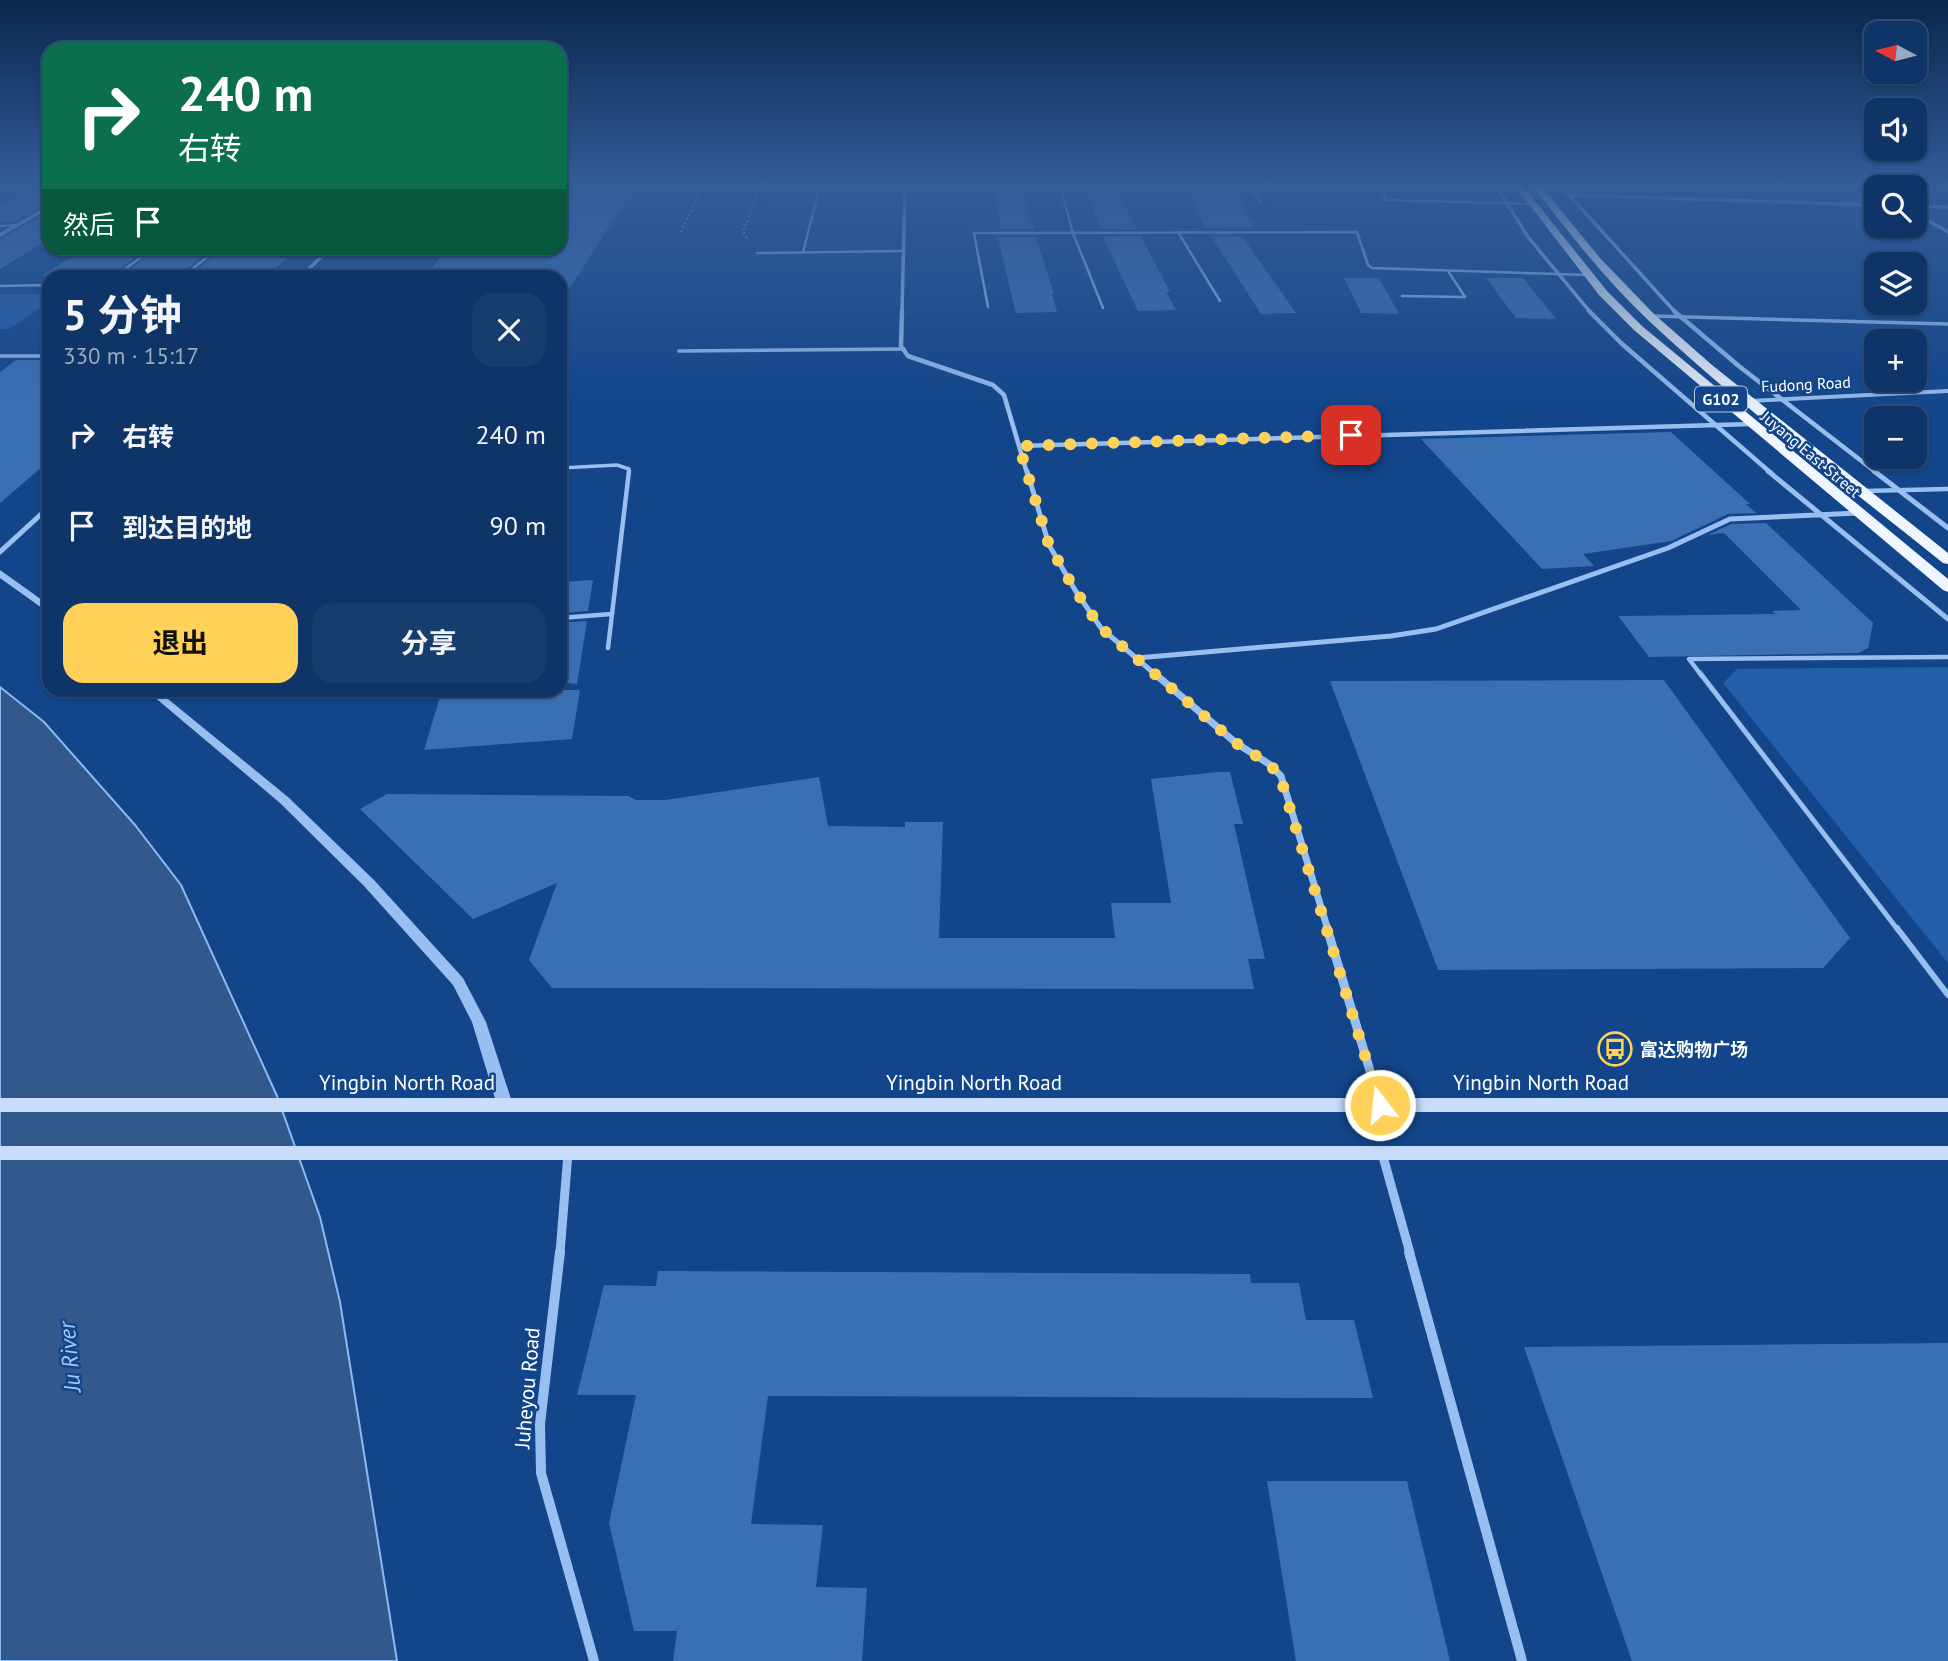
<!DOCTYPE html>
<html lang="zh">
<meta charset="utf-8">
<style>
body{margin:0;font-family:"PT Sans","Noto Sans SC",sans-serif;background:#173c6e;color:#f1f3f6;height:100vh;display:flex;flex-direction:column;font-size:26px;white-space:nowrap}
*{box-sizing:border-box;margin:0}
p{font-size:23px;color:#9baac0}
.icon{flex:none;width:38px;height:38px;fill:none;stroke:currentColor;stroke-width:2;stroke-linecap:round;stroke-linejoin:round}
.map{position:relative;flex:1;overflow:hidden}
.drawer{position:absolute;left:42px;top:270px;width:525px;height:427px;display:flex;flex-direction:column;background:#0e3468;border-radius:21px;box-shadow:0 2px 5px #0004,0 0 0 2px #2e4f7c}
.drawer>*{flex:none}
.banner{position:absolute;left:42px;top:42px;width:525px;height:214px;border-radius:21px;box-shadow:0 2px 5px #0004,0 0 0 2px #2e4f7c;background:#0b6e4f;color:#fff;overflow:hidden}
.needle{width:46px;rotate:277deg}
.buttons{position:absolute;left:1864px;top:21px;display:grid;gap:14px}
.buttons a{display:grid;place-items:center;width:63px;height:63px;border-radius:14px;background:#0e3468;box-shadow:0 2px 5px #0004,0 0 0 2px #2e4f7c;font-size:35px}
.pin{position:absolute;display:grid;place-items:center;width:60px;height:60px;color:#fff;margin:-30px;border-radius:14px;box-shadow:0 4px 10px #0006}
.me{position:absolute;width:77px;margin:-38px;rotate:344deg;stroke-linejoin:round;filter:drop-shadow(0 0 5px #0008)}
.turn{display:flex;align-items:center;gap:24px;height:147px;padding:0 21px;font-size:32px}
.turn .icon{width:91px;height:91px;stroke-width:2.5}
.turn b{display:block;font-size:49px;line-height:60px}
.then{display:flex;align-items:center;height:66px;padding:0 21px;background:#0003;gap:14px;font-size:26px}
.round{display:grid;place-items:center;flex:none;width:74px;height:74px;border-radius:21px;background:#173c6e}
.summary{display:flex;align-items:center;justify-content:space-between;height:119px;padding:0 21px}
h1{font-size:42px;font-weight:700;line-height:52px}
.primary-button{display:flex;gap:14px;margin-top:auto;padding:14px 21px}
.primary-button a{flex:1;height:80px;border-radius:21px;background:#ffd158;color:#111;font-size:28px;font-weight:700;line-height:80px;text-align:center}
.primary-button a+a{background:#173c6e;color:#f1f3f6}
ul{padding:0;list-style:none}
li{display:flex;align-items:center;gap:21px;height:91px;padding:0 21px}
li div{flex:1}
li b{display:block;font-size:26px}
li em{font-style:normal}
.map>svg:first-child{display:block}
</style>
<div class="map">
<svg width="1948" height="1661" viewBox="0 0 1948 1661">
<rect width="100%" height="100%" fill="#12458a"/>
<path fill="#245ea9" d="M 0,294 L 49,294 L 49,302 L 9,329 L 0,329 Z
M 1948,667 L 1948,963 L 1723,683 L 1737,669 Z"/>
<path fill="#33598c" stroke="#8abaf4" stroke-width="2" d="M 0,687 L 44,722 L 135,825 L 181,885 L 277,1096 L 320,1217 L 340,1302 L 397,1661 L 0,1661 Z"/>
<path fill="#3b6fb3" d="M 34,186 L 49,186 L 49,203 L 15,221 L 0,222 L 0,204 Z
M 635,186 L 560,303 L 560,276 L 424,276 L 449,248 L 560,248 L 560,187 Z
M 993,186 L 1021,186 L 1034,229 L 1001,229 Z
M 1085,186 L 1115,186 L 1137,229 L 1100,229 Z
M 1184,186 L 1232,186 L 1255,227 L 1206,228 Z
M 49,212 L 49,239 L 0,269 L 0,239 Z
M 1141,236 L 1170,292 L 1166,292 L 1176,310 L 1138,311 L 1103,237 Z
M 1211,236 L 1242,236 L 1296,313 L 1261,314 Z
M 1002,237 L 1036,237 L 1054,294 L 1052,294 L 1057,312 L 1016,313 L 998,238 Z
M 85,248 L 147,248 L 111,276 L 42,276 Z
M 158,248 L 212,248 L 179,276 L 121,276 Z
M 223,248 L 299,248 L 266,276 L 189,276 Z
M 1344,278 L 1379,278 L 1399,314 L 1361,313 Z
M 1486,278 L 1523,278 L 1556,319 L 1516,318 Z
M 16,360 L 49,360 L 49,461 L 0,503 L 0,372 Z
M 1671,432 L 1750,504 L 1746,504 L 1756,513 L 1728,514 L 1671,541 L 1583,554 L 1594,566 L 1542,569 L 1421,439 Z
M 1766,523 L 1873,623 L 1868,648 L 1858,653 L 1649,657 L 1618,616 L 1776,614 L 1772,611 L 1801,610 L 1724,533 L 1708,535 L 1731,524 Z
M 593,580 L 588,611 L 560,613 L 560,582 Z
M 587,621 L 577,684 L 560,682 L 560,623 Z
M 1664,680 L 1850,938 L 1823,968 L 1438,970 L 1330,681 Z
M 442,690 L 580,690 L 572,739 L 424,750 Z
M 1218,772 L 1230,772 L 1243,824 L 1234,824 L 1265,959 L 1248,959 L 1254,989 L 552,988 L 529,960 L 557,883 L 473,919 L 360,809 L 387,794 L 628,796 L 636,800 L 665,800 L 819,777 L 828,826 L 905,827 L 905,822 L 943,822 L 939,938 L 1115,938 L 1111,903 L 1171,903 L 1151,779 Z
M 658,1271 L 1250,1274 L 1251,1283 L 1299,1283 L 1306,1320 L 1354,1320 L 1373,1398 L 768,1396 L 751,1524 L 823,1525 L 816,1587 L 867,1588 L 862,1661 L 673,1661 L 677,1631 L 634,1631 L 609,1523 L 636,1395 L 577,1395 L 604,1285 L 656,1286 Z
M 1948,1343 L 1948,1661 L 1632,1661 L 1524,1347 Z
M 1267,1481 L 1407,1481 L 1450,1661 L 1296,1661 Z"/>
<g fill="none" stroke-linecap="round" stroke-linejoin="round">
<path stroke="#99bff0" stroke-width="2" stroke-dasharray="2 2.5" stroke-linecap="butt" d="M 0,194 L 6,190
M 681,232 L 703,186
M 747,238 L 743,232 L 760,186"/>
<path stroke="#99bff0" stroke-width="2.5" d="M 1060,186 L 1073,233 L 1103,308
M 1250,186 L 1260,201
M 1380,186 L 1386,200 L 1531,204
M 0,226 L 17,225
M 1178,232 L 1220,301
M 803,252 L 820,186
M 757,253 L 903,251
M 115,276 L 154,248
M 183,276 L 219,248
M 0,286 L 49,285
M 1402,296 L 1465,297 L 1448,271
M 988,307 L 974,233 L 1357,232 L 1368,265 L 1372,268 L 1588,275"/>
<path stroke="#99bff0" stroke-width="3.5" d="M 1653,316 L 1948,324
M 679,351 L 904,349
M 0,356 L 49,356
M 560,468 L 617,465 L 629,469 L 629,473"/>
<path stroke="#99bff0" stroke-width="4.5" d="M 1864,491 L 1948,489
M 39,603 L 49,601
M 560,618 L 611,614
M 608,648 L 629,471
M 1701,675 L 1689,659 L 1948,657"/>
<path stroke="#99bff0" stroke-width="5" d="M 1700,673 L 1898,930"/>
<path stroke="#99bff0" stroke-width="6" d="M 1897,928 L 1948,995"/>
<path stroke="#99bff0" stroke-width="3.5" d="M 1496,186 L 1528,237 L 1591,313
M 1561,186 L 1676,313
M 1870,186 L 1876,189
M 1569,195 L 1876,205
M 1914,206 L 1948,207
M 1914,212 L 1948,232
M 0,235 L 49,207
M 301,276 L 331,248
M 902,313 L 905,186"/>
<path stroke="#99bff0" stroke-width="4.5" d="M 902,311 L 901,346 L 908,356 L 993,385 L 1004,395 L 1027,473
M 1589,311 L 1621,343 L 1771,473
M 1674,311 L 1740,367 L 1877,473
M 1019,446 L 1751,424"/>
<path stroke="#99bff0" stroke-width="5" d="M 1027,471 L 1049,545 L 1075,590 L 1101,628 L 1156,675
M 1768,471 L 1948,619
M 1874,471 L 1948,528
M 0,552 L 49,507
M 1137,658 L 1391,636 L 1436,629 L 1668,548 L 1730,519 L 1858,513"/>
<path stroke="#99bff0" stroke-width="7" d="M 1154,673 L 1236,743 L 1269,764 L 1281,776 L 1328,930"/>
<path stroke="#99bff0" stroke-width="9" d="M 1327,928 L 1380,1104
M 1382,1153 L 1410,1253
M 560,1253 L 568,1153"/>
<path stroke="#99bff0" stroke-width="10" d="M 560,1252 L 540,1424 L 541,1473 L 594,1661
M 1409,1252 L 1522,1661"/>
<path fill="#99bff0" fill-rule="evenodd" d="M 1948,389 L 1948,393 L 1750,403 L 1746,401 L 1750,399 Z
M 0,570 L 49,605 L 49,613 L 0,578 Z
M 146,690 L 157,690 L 288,797 L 374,880 L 463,978 L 486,1022 L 513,1105 L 510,1109 L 505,1111 L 500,1109 L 497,1105 L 472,1022 L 453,985 L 364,886 L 280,803 Z"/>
<path fill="#c7ddfb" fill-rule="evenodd" d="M 0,1098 L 1948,1098 L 1948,1112 L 0,1112 Z
M 0,1146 L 1948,1146 L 1948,1160 L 0,1160 Z"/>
<path fill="#f0f6ff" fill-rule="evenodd" d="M 1515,186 L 1523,186 L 1607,291 L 1642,326 L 1948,579 L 1948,592 L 1943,590 L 1634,330 L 1599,295 Z
M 1533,186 L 1541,186 L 1600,258 L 1654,314 L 1712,365 L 1948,553 L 1948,564 L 1943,563 C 1845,484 1738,405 1647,319 C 1605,279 1568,232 1533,186 Z"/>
</g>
<linearGradient id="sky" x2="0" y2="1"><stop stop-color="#0a264c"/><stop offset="0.44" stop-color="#335c98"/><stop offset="1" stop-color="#335c98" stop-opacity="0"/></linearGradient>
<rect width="1948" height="419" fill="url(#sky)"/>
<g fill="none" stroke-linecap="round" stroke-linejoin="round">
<path stroke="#ffd158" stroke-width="12" stroke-dasharray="0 21.6" d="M 1351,435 L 1019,446 L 1049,545 L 1075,590 L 1101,628 L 1236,743 L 1269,764 L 1280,776 L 1380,1105"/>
</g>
<defs>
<symbol id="bus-ring" viewBox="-11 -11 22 22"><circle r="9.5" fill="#12458a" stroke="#ffd158" stroke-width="1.5"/><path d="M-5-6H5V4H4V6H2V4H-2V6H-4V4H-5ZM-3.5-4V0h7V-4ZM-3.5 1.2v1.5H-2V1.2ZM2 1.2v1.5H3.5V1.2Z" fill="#ffd158"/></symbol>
</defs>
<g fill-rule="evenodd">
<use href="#bus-ring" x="1596" y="1030" width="38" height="38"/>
</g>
<g text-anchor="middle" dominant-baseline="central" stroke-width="5" stroke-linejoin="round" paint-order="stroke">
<g font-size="16" fill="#fff" stroke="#12458a">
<text transform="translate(1806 384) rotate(-3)">Fudong Road</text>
<text transform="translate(1811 454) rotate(40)">Juyang East Street</text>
</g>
<rect fill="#12458a" stroke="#b8c7dc" stroke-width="2" x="1695" y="386.5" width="52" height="25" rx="5"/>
<g font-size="16" font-weight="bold" fill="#fff">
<text x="1721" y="399">G102</text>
</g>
<g font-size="18" font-weight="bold" fill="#fff" stroke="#12458a" text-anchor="start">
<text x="1640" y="1049">富达购物广场</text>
</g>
<g font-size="21" fill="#fff" stroke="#12458a">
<text x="407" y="1082">Yingbin North Road</text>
<text x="974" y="1082">Yingbin North Road</text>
<text x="1541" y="1082">Yingbin North Road</text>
<text transform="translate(527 1388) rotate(-85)">Juheyou Road</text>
</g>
<g font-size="23" font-style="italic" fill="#a4c9f8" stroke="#12458a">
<text transform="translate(69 1357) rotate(-95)">Ju River</text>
</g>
</g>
</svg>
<div class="buttons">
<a><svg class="needle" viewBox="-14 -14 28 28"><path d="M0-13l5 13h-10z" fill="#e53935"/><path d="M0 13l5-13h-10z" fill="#9baac0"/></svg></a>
<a><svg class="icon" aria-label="sound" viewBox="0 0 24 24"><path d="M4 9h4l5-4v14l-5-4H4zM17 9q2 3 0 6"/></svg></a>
<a><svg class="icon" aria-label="search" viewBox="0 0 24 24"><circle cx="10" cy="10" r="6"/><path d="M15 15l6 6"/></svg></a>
<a><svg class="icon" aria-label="layers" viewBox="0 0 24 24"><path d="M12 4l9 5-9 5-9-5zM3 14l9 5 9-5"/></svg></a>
<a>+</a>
<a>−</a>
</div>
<div class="pin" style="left:1351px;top:435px;background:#d93025"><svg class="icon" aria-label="arrive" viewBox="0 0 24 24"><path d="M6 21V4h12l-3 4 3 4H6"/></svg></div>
<svg class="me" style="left:1380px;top:1105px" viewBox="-20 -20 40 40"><circle r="17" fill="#ffd158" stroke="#fff" stroke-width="3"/><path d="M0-11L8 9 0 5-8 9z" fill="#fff"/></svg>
<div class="banner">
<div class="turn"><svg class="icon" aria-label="right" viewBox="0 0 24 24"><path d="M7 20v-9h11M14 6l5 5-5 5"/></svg><div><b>240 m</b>右转</div></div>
<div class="then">然后<svg class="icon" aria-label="arrive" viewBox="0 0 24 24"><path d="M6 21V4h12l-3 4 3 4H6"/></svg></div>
</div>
<section class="drawer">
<div class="summary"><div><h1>5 分钟</h1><p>330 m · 15:17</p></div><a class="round"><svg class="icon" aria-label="close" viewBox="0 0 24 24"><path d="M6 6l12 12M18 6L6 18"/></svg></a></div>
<ul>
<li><svg class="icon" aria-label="right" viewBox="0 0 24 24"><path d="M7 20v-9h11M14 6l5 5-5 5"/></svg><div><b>右转</b></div><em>240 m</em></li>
<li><svg class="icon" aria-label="arrive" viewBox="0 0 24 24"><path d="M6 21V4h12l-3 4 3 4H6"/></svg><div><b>到达目的地</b></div><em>90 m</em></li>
</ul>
<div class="primary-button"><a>退出</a><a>分享</a></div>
</section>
</div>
